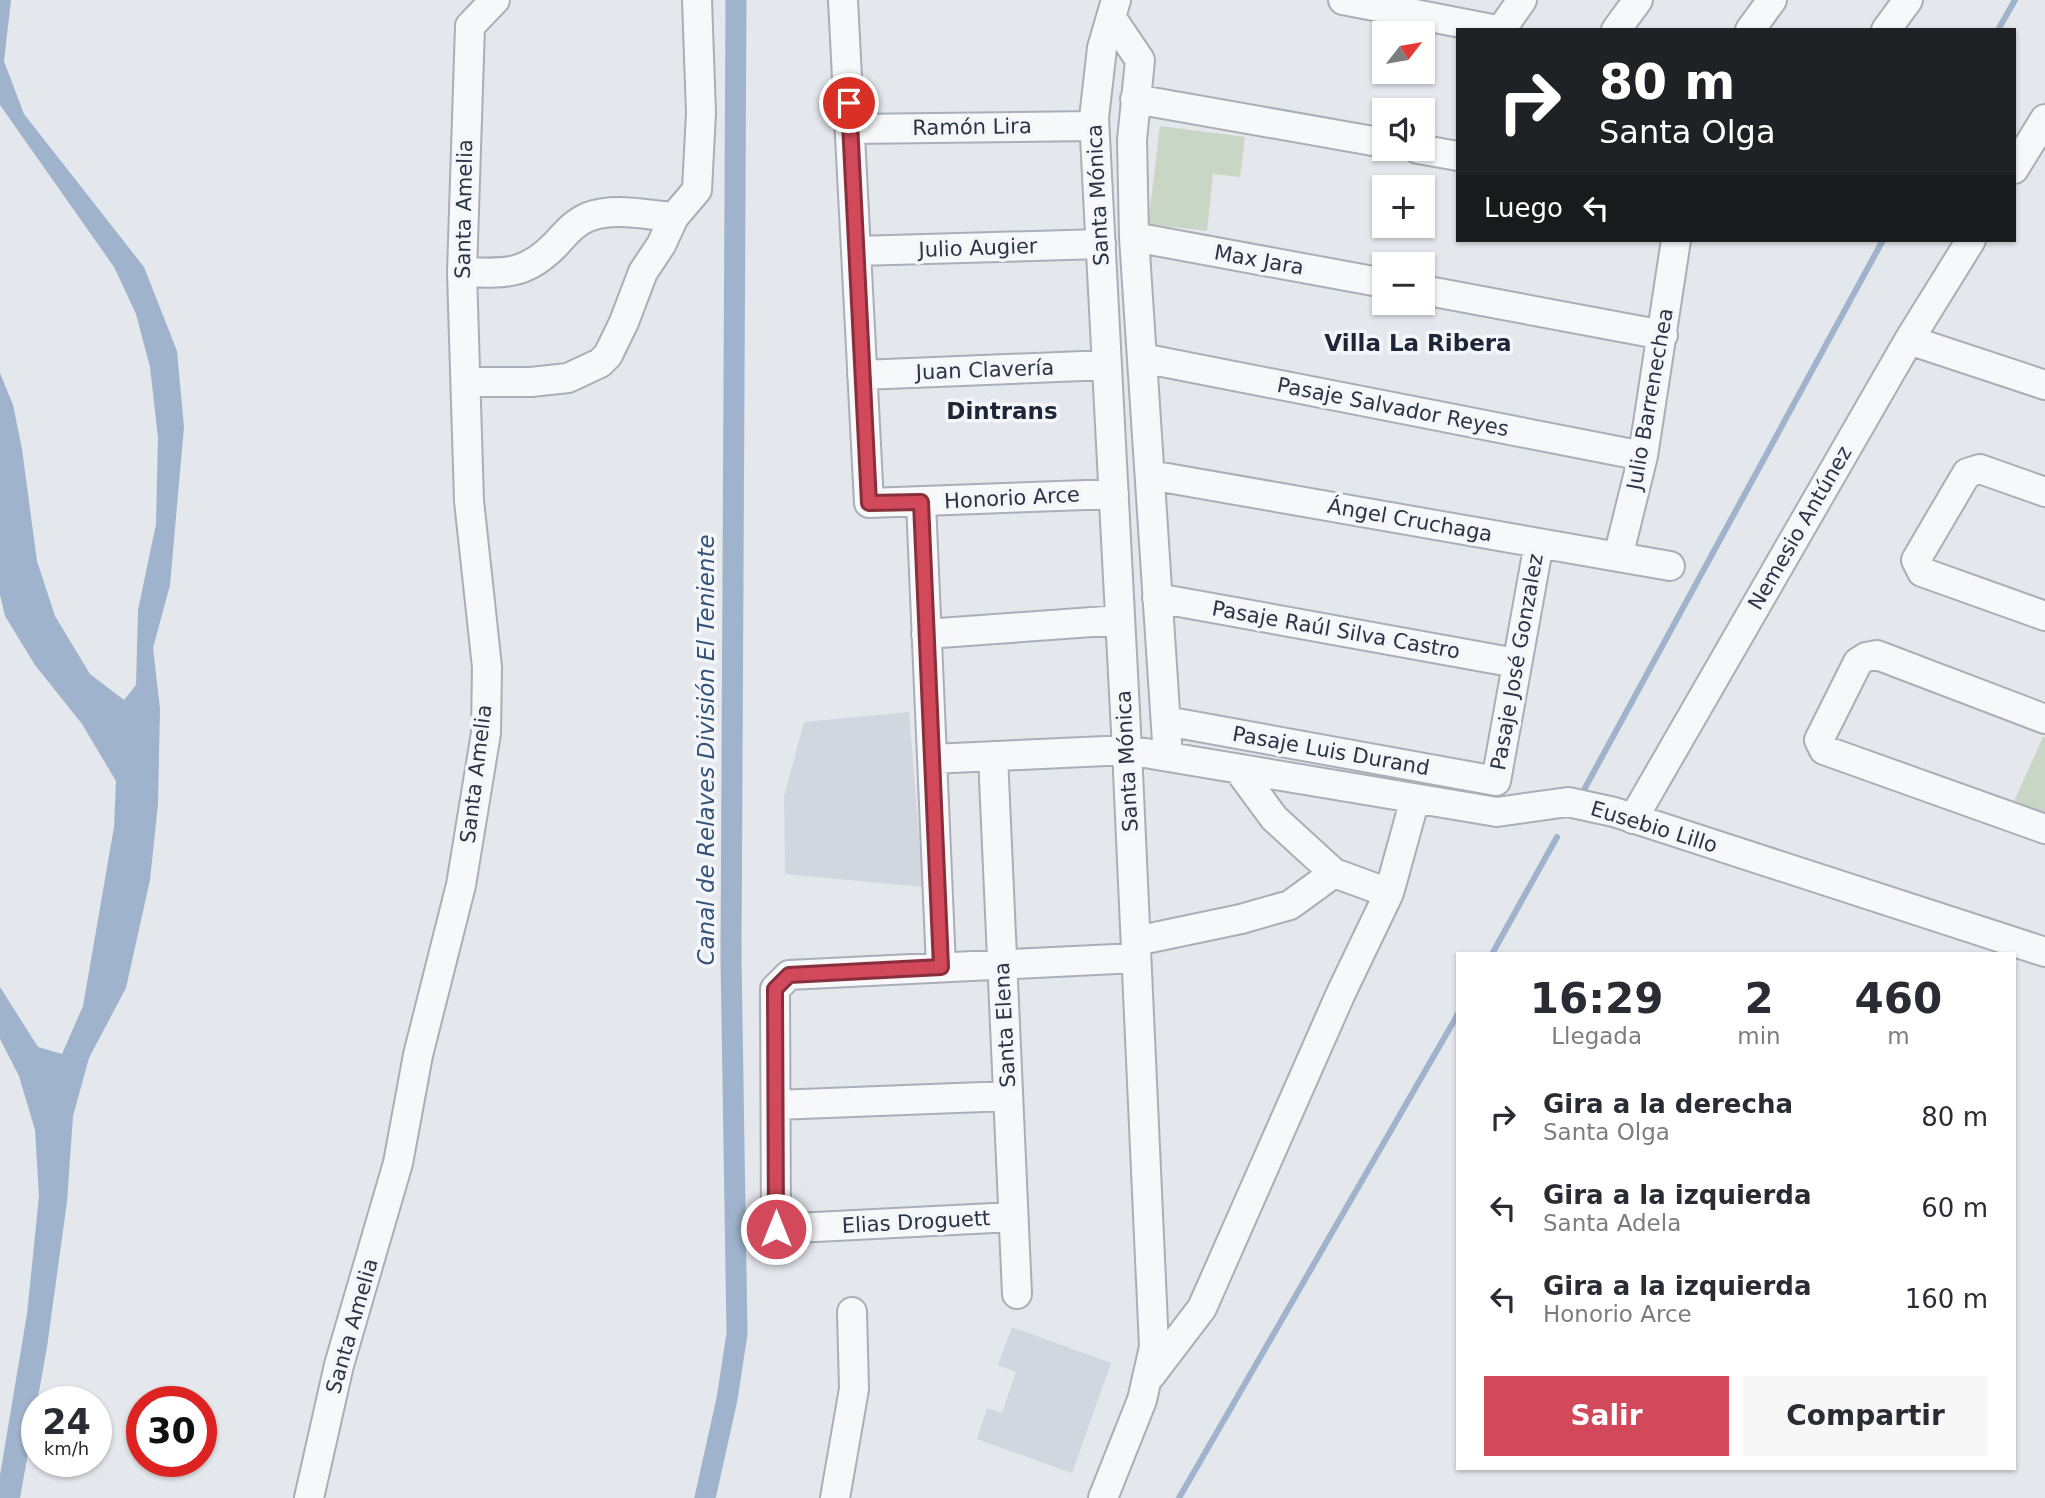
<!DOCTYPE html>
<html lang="es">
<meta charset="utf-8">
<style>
body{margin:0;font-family:"DejaVu Sans",sans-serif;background:#f7f7f7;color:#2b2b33;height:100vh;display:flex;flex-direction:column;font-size:26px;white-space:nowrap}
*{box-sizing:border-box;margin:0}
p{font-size:23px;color:#7c7c81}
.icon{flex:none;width:38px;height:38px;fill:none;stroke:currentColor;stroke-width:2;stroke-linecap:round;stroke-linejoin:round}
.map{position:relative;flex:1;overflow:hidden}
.sheet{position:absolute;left:1456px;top:952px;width:560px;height:518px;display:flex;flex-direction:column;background:#fff;border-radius:0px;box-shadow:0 2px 5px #0004}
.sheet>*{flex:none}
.banner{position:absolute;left:1456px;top:28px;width:560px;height:214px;border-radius:0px;box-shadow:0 2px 5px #0004;background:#202124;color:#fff;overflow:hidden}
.needle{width:46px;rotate:59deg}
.controls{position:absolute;left:1372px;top:21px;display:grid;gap:14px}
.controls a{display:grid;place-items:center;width:63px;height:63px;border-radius:0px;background:#fff;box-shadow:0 2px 5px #0004;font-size:35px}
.speed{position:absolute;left:21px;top:1386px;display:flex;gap:14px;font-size:35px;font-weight:700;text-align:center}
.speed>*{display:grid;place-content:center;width:91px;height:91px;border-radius:50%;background:#fff;box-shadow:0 2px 5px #0004;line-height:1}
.speed small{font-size:18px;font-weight:400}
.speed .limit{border:10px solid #d22;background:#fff;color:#111}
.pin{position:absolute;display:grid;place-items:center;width:60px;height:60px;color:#fff;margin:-30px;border:4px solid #fff;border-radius:50%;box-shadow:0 2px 7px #0007}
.me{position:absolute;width:77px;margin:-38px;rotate:0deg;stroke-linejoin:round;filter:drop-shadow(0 0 5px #0008)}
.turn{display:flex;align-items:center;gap:24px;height:147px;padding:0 28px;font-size:32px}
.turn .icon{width:91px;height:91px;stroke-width:2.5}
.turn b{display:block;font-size:49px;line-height:60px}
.then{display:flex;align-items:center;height:66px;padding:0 28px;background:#0003;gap:14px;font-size:26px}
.eta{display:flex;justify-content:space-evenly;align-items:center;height:119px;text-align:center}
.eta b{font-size:42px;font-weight:700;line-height:49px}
.cta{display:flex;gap:14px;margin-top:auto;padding:14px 28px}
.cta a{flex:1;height:80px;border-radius:0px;background:#d1495b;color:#fff;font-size:28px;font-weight:700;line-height:80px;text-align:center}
.cta a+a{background:#f7f7f7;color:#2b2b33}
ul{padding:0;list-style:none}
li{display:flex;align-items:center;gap:21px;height:91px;padding:0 28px}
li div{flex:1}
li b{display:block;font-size:26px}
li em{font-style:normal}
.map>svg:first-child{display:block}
</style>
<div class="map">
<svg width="2045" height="1498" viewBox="0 0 2045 1498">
<rect width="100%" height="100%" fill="#e4e7ec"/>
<path fill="#d2d6de" d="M 909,712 L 923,887 L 785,874 L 784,797 L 804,722 Z
M 1012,1327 L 1111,1363 L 1072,1473 L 977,1439 L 987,1408 L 1002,1413 L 1016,1372 L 998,1365 Z"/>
<path fill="#c9d6c5" d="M 1160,126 L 1245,137 L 1240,177 L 1213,174 L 1207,231 L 1148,224 Z
M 2043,737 L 2045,738 L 2045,819 L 2012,806 Z"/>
<path fill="#9fb4cc" d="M 0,0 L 11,0 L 4,61 L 24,114 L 144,267 L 177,351 L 184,427 L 170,585 L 153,648 L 160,709 L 158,804 L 150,880 L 126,988 L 89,1058 L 73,1116 L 67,1202 L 47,1347 L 20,1498 L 0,1498 L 0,1475 L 27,1314 L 39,1196 L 35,1130 L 19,1076 L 0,1039 L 0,987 L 38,1047 L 62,1054 L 83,1006 L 114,827 L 116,781 L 82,724 L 35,665 L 5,616 L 0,595 L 0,373 L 13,405 L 22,449 L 37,561 L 55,616 L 90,674 L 124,700 L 136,685 L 138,610 L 156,524 L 158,438 L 150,367 L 136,314 L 114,267 L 0,105 Z"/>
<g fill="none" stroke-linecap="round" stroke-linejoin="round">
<path stroke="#9fb4cc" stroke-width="6" d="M 1998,30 L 2015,0
M 1585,788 L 1883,240
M 1492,954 L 1557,837
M 1179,1498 L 1458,1014"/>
<path stroke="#9fb4cc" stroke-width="21" d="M 705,1498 L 727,1399 L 737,1334 L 731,957 L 736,0"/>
<defs>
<path id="minor" d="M 843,0 L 869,503 L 1114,494
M 1343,0 L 1497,30
M 1111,17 L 1140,60 L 1132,140 L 1134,237 L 1168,757
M 1501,30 L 1522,0
M 1616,30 L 1638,0
M 1750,30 L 1772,0
M 1886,30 L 1908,0
M 1135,99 L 1384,143
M 850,129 L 1094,126
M 1418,149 L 1458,156
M 2014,169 L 2045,119
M 1134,237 L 1384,283
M 856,251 L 1101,244
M 462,272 C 503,273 524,277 556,244 C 566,233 574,223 588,217 C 615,207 646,215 674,217
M 1423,290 L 1663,335
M 1909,340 L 2045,385
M 1142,358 L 1643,456
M 862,375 L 1107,365
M 466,382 L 531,382 L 568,378 L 600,363 L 608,355 L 624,322 L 643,272 L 661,245 L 674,217 L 697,190 L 701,113 L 697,0
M 1150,475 L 1670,566
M 2045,492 L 1980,469 L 1967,473 L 1916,560 L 1922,572 L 2045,616
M 921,502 L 941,967
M 1618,557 L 1643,456 L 1676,240
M 1157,598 L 1516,663
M 926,634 L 1120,620
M 2045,719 L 1877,655 L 1866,657 L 1858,662 L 1819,740 L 1824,750 L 2045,829
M 1166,721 L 1496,781 L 1539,543
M 993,756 L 1017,1294
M 932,759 L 1127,750 L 1497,812 L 1568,802 L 1614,812 L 2045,952
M 1238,769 L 1274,818 L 1334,873 L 1389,893
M 1633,819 L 1909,340 L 1971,240
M 1136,941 L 1241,919 L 1290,905 L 1334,873
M 776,1105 L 1008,1096
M 1013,1217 L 776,1229 L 775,989 L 789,975 L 1136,958
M 1151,1375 L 1202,1308 L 1341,993 L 1389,893 L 1415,799
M 309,1498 L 339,1365 L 398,1163 L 418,1055 L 461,885 L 486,733 L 487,667 L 469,501 L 462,272 L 470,26 L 495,0
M 835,1498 L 854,1389 L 852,1312
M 1103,1498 L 1142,1400 L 1154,1347 L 1127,750 L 1094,118 L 1102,48 L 1116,0"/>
</defs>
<use href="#minor" stroke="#a9aeb7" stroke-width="32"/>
<use href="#minor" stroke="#f7f8fa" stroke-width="28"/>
</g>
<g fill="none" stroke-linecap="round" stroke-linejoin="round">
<defs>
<path id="route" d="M 776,1229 L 775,989 L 789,975 L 941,967 L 921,502 L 869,503 L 849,103"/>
</defs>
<use href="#route" stroke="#882f3b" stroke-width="18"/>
<use href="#route" stroke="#d1495b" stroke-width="12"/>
</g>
<g text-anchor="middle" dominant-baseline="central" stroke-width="7" stroke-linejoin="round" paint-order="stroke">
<g font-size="21" fill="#2b3445" stroke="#f4f6f9">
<text transform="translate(972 127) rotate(-1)">Ramón Lira</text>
<text transform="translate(1098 195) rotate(-93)">Santa Mónica</text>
<text transform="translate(464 209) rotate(-89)">Santa Amelia</text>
<text transform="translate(978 248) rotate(-2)">Julio Augier</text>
<text transform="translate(1259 260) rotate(10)">Max Jara</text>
<text transform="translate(985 370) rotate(-2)">Juan Clavería</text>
<text transform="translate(1650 399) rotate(-80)">Julio Barrenechea</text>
<text transform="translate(1393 407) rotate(11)">Pasaje Salvador Reyes</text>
<text transform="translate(1012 498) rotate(-3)">Honorio Arce</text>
<text transform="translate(1410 520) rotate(10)">Ángel Cruchaga</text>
<text transform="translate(1800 528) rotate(-60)">Nemesio Antúnez</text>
<text transform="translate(1336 630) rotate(10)">Pasaje Raúl Silva Castro</text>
<text transform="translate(1517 662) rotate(-80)">Pasaje José Gonzalez</text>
<text transform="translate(1331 751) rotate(10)">Pasaje Luis Durand</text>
<text transform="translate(1127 761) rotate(-93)">Santa Mónica</text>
<text transform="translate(476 774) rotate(-83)">Santa Amelia</text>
<text transform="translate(1654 827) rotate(17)">Eusebio Lillo</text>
<text transform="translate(1005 1025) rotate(-93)">Santa Elena</text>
<text transform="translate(916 1222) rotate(-3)">Elias Droguett</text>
<text transform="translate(352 1326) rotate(-74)">Santa Amelia</text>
</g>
<g font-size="23" font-weight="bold" fill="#1d2536" stroke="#f4f6f9">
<text x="1418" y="343">Villa La Ribera</text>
<text x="1002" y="411">Dintrans</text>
</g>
<g font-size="23" font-style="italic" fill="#34527a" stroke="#f4f6f9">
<text transform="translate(706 750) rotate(-90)">Canal de Relaves División El Teniente</text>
</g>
</g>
</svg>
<div class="controls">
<a><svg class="needle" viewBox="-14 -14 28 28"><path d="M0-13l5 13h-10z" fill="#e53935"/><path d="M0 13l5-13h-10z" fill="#7c7c81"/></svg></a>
<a><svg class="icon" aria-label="sound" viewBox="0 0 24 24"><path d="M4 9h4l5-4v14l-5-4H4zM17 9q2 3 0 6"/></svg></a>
<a>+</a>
<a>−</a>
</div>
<div class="speed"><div>24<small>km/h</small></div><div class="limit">30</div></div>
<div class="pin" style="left:849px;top:103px;background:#d93025"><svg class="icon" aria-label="arrive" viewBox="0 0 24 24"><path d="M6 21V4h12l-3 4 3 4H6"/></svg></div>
<svg class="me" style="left:776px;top:1229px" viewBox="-20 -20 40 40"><circle r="17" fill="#d1495b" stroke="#fff" stroke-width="3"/><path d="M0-11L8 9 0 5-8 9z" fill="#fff"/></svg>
<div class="banner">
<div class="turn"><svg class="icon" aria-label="right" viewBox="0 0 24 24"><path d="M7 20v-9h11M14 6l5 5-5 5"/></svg><div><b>80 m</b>Santa Olga</div></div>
<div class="then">Luego<svg class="icon" aria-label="left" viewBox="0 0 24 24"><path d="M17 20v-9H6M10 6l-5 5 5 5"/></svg></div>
</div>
<section class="sheet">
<div class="eta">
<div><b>16:29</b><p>Llegada</p></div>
<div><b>2</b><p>min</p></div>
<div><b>460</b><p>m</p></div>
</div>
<ul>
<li><svg class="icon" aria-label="right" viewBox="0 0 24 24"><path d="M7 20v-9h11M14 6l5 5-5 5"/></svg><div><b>Gira a la derecha</b><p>Santa Olga</p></div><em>80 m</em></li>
<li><svg class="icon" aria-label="left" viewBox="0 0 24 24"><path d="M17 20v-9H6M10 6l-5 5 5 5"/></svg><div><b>Gira a la izquierda</b><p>Santa Adela</p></div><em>60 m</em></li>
<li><svg class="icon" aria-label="left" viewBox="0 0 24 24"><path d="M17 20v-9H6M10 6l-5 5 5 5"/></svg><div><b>Gira a la izquierda</b><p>Honorio Arce</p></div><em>160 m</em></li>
</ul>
<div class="cta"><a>Salir</a><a>Compartir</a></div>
</section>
</div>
